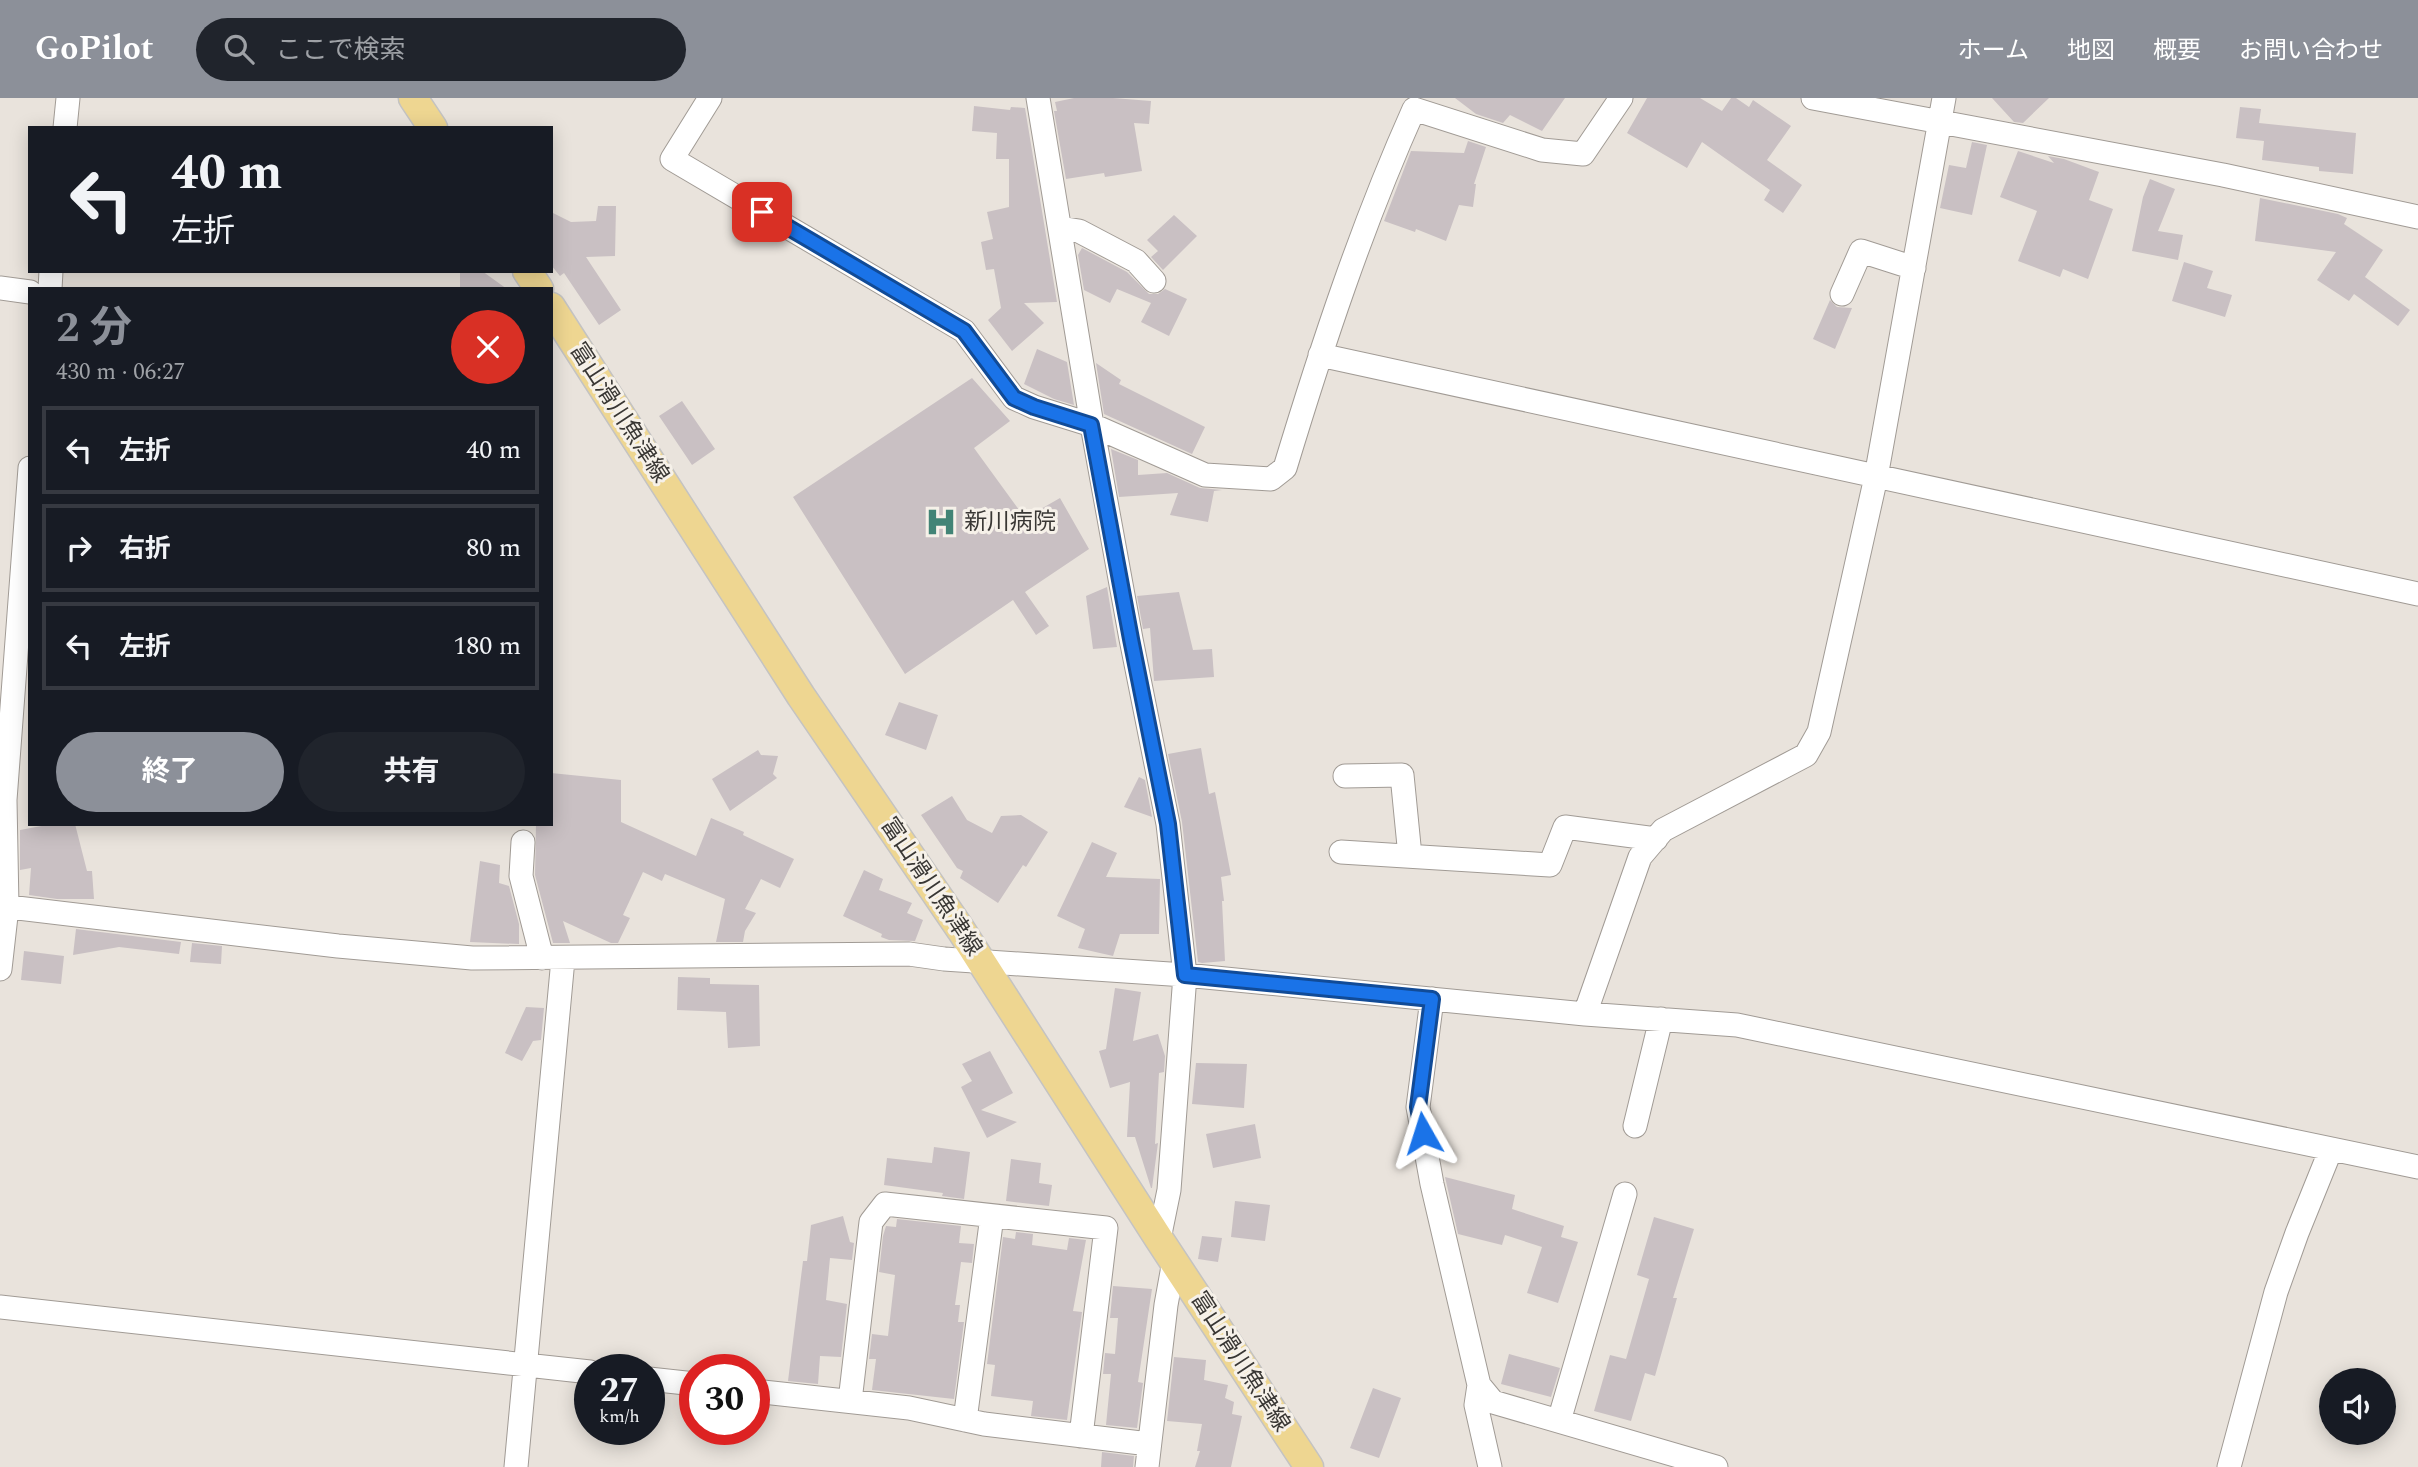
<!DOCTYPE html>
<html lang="ja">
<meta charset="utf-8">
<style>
body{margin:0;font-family:Spectral,"Noto Sans JP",serif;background:#20242c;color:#f1f3f6;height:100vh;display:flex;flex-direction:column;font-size:26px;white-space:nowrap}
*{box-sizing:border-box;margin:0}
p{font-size:23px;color:#9ea1a6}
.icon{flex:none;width:38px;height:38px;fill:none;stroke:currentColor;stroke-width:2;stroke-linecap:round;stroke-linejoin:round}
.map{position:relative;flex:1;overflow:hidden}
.drawer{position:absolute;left:28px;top:189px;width:525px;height:539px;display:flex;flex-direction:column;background:#171b24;border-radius:0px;box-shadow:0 4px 18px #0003}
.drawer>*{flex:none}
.banner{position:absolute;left:28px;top:28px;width:525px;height:147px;border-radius:0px;box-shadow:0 4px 18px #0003;background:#171b24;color:#f1f3f6;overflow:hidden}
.tools{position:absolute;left:2319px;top:1270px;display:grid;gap:14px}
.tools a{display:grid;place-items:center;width:77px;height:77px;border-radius:50%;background:#171b24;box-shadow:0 4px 18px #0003;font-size:35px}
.speed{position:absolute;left:574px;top:1256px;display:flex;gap:14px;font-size:35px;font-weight:700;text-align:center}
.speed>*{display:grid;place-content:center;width:91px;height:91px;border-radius:50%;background:#171b24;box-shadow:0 4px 18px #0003;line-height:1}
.speed small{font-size:18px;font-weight:400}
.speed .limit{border:10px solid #d22;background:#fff;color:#111}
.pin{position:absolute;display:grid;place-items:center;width:60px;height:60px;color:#fff;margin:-30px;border-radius:14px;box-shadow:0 4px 10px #0006}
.me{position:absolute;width:77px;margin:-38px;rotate:354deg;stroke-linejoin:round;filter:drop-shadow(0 0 5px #0008)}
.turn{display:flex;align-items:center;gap:24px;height:147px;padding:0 28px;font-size:32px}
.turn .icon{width:91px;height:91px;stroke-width:2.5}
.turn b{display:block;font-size:49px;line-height:60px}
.round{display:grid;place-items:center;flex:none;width:74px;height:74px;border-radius:37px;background:#20242c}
.head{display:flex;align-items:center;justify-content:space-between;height:119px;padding:0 28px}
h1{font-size:42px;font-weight:700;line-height:52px;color:#8c9099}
.primary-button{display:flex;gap:14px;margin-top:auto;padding:14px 28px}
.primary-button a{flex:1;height:80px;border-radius:42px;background:#8c9099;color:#fff;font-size:28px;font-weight:700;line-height:80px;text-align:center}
.primary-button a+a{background:#20242c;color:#f1f3f6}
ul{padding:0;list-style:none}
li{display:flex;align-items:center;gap:21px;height:88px;margin:0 14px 10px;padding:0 14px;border:4px solid #363941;border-radius:0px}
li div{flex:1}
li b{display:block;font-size:26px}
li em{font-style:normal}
header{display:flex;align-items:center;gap:42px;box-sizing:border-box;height:98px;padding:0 35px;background:#8c9099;color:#fff}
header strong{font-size:33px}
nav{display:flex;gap:38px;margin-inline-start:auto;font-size:24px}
.search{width:490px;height:63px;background:#20242c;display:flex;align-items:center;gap:18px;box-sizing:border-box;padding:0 24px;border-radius:38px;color:#9ea1a6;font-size:26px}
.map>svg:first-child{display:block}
</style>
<header>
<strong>GoPilot</strong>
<div class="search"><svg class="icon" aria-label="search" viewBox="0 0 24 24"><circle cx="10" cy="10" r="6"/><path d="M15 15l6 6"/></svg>ここで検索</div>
<nav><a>ホーム</a><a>地図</a><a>概要</a><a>お問い合わせ</a></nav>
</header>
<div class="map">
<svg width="2418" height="1369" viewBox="0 0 2418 1369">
<rect width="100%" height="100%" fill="#e9e3dc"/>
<path fill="#c9c0c3" d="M 1074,0 L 1113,0 L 1151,3 L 1149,26 L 1134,25 L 1142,73 L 1105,79 L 1104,75 L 1066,81 L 1054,13 L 1057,13 L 1055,4 Z
M 1455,0 L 1565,0 L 1542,33 L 1510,17 L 1503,25 L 1476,16 Z
M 1647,0 L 1700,0 L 1722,13 L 1731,0 L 1736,0 L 1749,9 L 1753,2 L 1791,28 L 1767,62 L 1802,87 L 1783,115 L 1764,102 L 1770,92 L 1702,44 L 1687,70 L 1627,35 Z
M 1992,0 L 2049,0 L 2023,25 L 2014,24 Z
M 974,8 L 1010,12 L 1011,9 L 1025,10 L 1057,204 L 1024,205 L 1044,225 L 1012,253 L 988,222 L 1001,210 L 994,171 L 986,172 L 981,144 L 993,141 L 987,114 L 1009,109 L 1009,61 L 996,61 L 997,35 L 972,33 Z
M 2240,9 L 2261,11 L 2259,25 L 2356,35 L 2353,76 L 2319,73 L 2319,69 L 2262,62 L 2264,43 L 2236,40 Z
M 1468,43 L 1486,49 L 1474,86 L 1476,86 L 1473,109 L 1459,107 L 1446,143 L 1416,131 L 1415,134 L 1384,123 L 1411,53 L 1464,55 Z
M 1972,44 L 1987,47 L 1972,117 L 1940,110 L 1949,67 L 1966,70 Z
M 2018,53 L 2054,65 L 2048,58 L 2064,61 L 2099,74 L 2089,102 L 2113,111 L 2088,181 L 2063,171 L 2060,179 L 2018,163 L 2037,113 L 2000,99 Z
M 2150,81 L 2175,91 L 2158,133 L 2183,137 L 2178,162 L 2132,153 L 2143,99 Z
M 2260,100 L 2338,116 L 2347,120 L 2344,126 L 2383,152 L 2365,179 L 2410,212 L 2398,228 L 2354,196 L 2349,203 L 2317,182 L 2336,154 L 2255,143 Z
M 598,108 L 616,108 L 615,158 L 586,159 L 621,212 L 599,227 L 564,175 L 560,178 L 551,167 L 551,114 L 571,124 L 596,123 Z
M 1174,117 L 1197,138 L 1163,172 L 1151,159 L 1158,153 L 1147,142 Z
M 1082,150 L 1127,174 L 1149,196 L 1158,196 L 1165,191 L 1187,201 L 1169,238 L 1141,224 L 1151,205 L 1117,191 L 1110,205 L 1084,192 L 1078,157 Z
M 2184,164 L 2213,173 L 2207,190 L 2232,197 L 2225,219 L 2172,203 Z
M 460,173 L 482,173 L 507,191 L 460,191 Z
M 1830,202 L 1837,209 L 1852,210 L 1835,251 L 1813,241 Z
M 1037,251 L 1067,264 L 1074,307 L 1054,301 L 1024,286 Z
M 1096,265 L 1121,282 L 1119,286 L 1205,329 L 1192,356 L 1104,316 Z
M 972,280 L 1010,323 L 974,350 L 1025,420 L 1060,400 L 1089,451 L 1025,494 L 1049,528 L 1036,537 L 1013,502 L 905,576 L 793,399 Z
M 682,303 L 715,351 L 692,367 L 659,318 Z
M 1111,351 L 1138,362 L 1138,377 L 1167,375 L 1200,390 L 1222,392 L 1214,393 L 1208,424 L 1170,417 L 1178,395 L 1119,399 Z
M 1107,489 L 1117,549 L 1093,551 L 1086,498 Z
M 1179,494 L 1193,552 L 1212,551 L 1214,579 L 1154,583 L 1150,530 L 1143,531 L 1137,498 Z
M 899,604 L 938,617 L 926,652 L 885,637 Z
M 1201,650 L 1209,696 L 1215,694 L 1231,777 L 1221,779 L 1224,803 L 1222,803 L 1225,863 L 1202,865 L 1198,864 L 1182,724 L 1168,656 Z
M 758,652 L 761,657 L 778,658 L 773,676 L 777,680 L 730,713 L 712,681 Z
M 551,675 L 621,682 L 621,724 L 696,758 L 711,720 L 744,734 L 743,737 L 794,761 L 780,790 L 761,781 L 745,811 L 756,815 L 745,833 L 743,844 L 716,844 L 725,801 L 665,776 L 662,783 L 643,774 L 623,817 L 630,820 L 618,845 L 611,845 L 563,823 L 570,845 L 553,845 L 535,777 L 536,726 L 551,726 Z
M 1139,679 L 1145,682 L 1152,719 L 1124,709 Z
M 952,698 L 967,722 L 992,735 L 1001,718 L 1021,717 L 1048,734 L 1026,769 L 1023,767 L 998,805 L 960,780 L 963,773 L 957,770 L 921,717 Z
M 52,726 L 75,726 L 87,773 L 92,773 L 94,801 L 57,801 L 29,797 L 31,770 L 20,772 L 20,732 Z
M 1092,744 L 1117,755 L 1106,779 L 1160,781 L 1159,836 L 1120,836 L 1113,858 L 1078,850 L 1085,831 L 1057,818 Z
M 480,763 L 500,767 L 499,785 L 509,788 L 519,826 L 519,846 L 470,844 Z
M 864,772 L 883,781 L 879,792 L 912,805 L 907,815 L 923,822 L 915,843 L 889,842 L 881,839 L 882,836 L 843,818 Z
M 76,831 L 181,844 L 179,856 L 119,849 L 73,857 Z
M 192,845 L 222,848 L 221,866 L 190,864 Z
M 24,853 L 64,858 L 61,886 L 21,882 Z
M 678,879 L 710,880 L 710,886 L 759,887 L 760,948 L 728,950 L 726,914 L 677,912 Z
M 1115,890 L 1141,894 L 1133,943 L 1158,936 L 1165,958 L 1164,974 L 1159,975 L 1155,1046 L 1158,1045 L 1152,1090 L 1151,1090 L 1135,1039 L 1127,1039 L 1130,984 L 1110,990 L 1099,953 L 1106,951 Z
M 526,909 L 544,910 L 541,942 L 533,943 L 522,963 L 505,955 Z
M 990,953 L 1013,995 L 981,1012 L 1017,1024 L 987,1040 L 961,989 L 972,983 L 962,966 Z
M 1196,965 L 1247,966 L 1244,1010 L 1192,1006 Z
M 1255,1026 L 1261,1060 L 1213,1070 L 1206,1036 Z
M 934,1049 L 970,1054 L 964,1101 L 942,1098 L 943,1095 L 884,1087 L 887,1060 L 932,1065 Z
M 1011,1061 L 1041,1065 L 1039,1085 L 1052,1087 L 1049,1108 L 1006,1103 Z
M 1445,1079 L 1515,1097 L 1512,1111 L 1564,1128 L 1561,1139 L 1578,1144 L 1558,1205 L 1527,1195 L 1542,1149 L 1505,1137 L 1502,1147 L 1458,1136 Z
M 1235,1103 L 1270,1107 L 1265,1143 L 1231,1139 Z
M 843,1118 L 850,1144 L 854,1145 L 852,1162 L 830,1160 L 826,1202 L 847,1206 L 841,1259 L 820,1258 L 818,1286 L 788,1283 L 803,1163 L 807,1163 L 811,1127 Z
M 1654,1119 L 1694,1131 L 1673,1200 L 1677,1200 L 1655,1278 L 1645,1275 L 1631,1323 L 1594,1313 L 1610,1257 L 1626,1261 L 1649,1181 L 1637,1177 Z
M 897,1121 L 961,1128 L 959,1145 L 974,1146 L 972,1165 L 961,1164 L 955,1207 L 960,1207 L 958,1224 L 964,1224 L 954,1301 L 872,1292 L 876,1261 L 869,1261 L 872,1236 L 888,1238 L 895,1177 L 879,1174 L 883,1138 L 886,1128 L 896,1129 Z
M 1016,1134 L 1033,1136 L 1032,1147 L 1067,1152 L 1069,1140 L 1086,1142 L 1073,1213 L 1082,1214 L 1067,1322 L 1031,1318 L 1033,1303 L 991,1298 L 995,1267 L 987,1266 L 1003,1139 L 1015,1141 Z
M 1202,1138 L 1222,1140 L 1218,1164 L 1198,1161 Z
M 1113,1188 L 1152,1191 L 1138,1284 L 1143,1285 L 1137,1330 L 1106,1327 L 1111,1276 L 1103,1276 L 1105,1255 L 1115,1256 L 1118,1220 L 1110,1220 Z
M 1509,1256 L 1560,1270 L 1551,1299 L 1501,1286 Z
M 1174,1259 L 1206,1262 L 1204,1282 L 1228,1287 L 1225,1300 L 1234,1304 L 1232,1316 L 1242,1318 L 1231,1369 L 1195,1369 L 1200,1353 L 1197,1353 L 1202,1326 L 1167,1323 Z
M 1373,1290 L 1401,1300 L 1379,1360 L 1350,1350 Z
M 1102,1354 L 1134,1358 L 1133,1369 L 1101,1369 Z"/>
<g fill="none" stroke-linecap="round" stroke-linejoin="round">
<defs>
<path id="minor" d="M 710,0 L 672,61 L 964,233 L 1014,300 L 1034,309 L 1092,327 L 1205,377 L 1271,381 L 1285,370 C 1322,248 1362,127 1414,11 L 1542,52 L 1583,56 L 1621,0
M 1038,0 L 1092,327 L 1131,541 L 1168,726 L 1185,877 L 1169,1092 L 1159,1141
M 1813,0 L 2223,77 L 2418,119
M 65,30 L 68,0
M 1060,130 L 1079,133 L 1136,163 L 1154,183
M 0,190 L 30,194
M 50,191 L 51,173
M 1842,196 L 1861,153 L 1914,170
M 1320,257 L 2418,496
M 1345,678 L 1402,677 L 1410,758
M 523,744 L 521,778 L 542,860
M 1341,754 L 1550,767 L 1565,729 L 1656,741
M 0,808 L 338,848 L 472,860 L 909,856 L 944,861 L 1185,877 L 1585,916 L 1737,927 L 2418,1069
M 0,871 L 7,809 L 5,702 L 30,370
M 1432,901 L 1418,1009 L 1432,1086 L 1479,1287 L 1493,1304 L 1716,1369
M 1585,916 L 1640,759 L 1663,732 L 1806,657 L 1819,634 L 1876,379 L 1944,0
M 1635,1028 L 1661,921
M 0,1209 L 590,1274
M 649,1281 L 695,1286
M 1479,1287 L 1476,1307 L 1490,1369
M 754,1293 L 909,1310 L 984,1326 L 1149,1346
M 850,1303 L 871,1124 L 885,1106 L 1106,1130 L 1081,1338
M 965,1322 L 992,1118
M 1559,1323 L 1625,1096
M 516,1369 L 563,861
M 1147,1369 L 1166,1207 L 1174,1163
M 2229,1369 L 2276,1194 L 2297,1135 L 2331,1051"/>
<path id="major" d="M 413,0 L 433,30
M 527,173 L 539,191
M 551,209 L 801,598 L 961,832 L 1159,1141 L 1309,1369"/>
</defs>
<use href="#minor" stroke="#a19b95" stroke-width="25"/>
<use href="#major" stroke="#c4c3c2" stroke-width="31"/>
<use href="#minor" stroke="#fff" stroke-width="23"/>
<use href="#major" stroke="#eed691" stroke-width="28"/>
</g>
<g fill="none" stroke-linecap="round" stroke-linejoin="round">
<defs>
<path id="route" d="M 762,114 L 964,233 L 1014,300 L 1034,309 L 1091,327 L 1131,541 L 1168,726 L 1185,877 L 1432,901 L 1418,1009 L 1423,1035"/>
</defs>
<use href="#route" stroke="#114b97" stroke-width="18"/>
<use href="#route" stroke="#1a73e8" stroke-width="12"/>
</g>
<defs>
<symbol id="hospital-bare" viewBox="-9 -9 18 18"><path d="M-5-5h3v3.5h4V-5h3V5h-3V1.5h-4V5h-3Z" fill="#428476" stroke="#f6f1e9" stroke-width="2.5" paint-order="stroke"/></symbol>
</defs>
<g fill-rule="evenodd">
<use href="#hospital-bare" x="919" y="402" width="44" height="44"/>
</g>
<g text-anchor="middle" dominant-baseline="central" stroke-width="6" stroke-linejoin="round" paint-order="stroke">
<g font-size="23" fill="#393734" stroke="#f6f1e9">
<text transform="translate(619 315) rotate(57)">富山滑川魚津線</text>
<text transform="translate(931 789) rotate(56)">富山滑川魚津線</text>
<text transform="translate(1240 1264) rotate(57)">富山滑川魚津線</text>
</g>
<g font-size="23" fill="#393734" stroke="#f6f1e9" text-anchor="start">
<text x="964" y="424">新川病院</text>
</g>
</g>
</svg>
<div class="tools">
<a><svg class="icon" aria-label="sound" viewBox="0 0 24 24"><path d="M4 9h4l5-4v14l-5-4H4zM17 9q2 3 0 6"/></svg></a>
</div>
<div class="speed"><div>27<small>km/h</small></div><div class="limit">30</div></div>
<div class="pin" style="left:762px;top:114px;background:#d93025"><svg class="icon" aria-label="arrive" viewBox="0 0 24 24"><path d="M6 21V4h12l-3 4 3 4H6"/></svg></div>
<svg class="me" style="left:1423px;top:1035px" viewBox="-20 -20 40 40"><path d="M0-17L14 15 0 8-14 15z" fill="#1a73e8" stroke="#fff" stroke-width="4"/></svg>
<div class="banner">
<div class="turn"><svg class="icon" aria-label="left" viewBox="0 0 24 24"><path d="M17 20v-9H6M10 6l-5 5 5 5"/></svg><div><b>40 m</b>左折</div></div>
</div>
<section class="drawer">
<div class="head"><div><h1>2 分</h1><p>430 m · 06:27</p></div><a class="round" style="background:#d93025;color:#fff"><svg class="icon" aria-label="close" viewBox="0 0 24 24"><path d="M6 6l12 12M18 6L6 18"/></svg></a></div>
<ul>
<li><svg class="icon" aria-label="left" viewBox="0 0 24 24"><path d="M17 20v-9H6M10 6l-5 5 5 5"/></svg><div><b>左折</b></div><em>40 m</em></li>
<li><svg class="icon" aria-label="right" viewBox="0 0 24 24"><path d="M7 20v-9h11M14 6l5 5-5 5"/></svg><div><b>右折</b></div><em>80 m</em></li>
<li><svg class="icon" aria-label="left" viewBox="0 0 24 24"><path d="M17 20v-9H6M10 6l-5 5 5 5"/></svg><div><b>左折</b></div><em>180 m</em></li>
</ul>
<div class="primary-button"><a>終了</a><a>共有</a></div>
</section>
</div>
